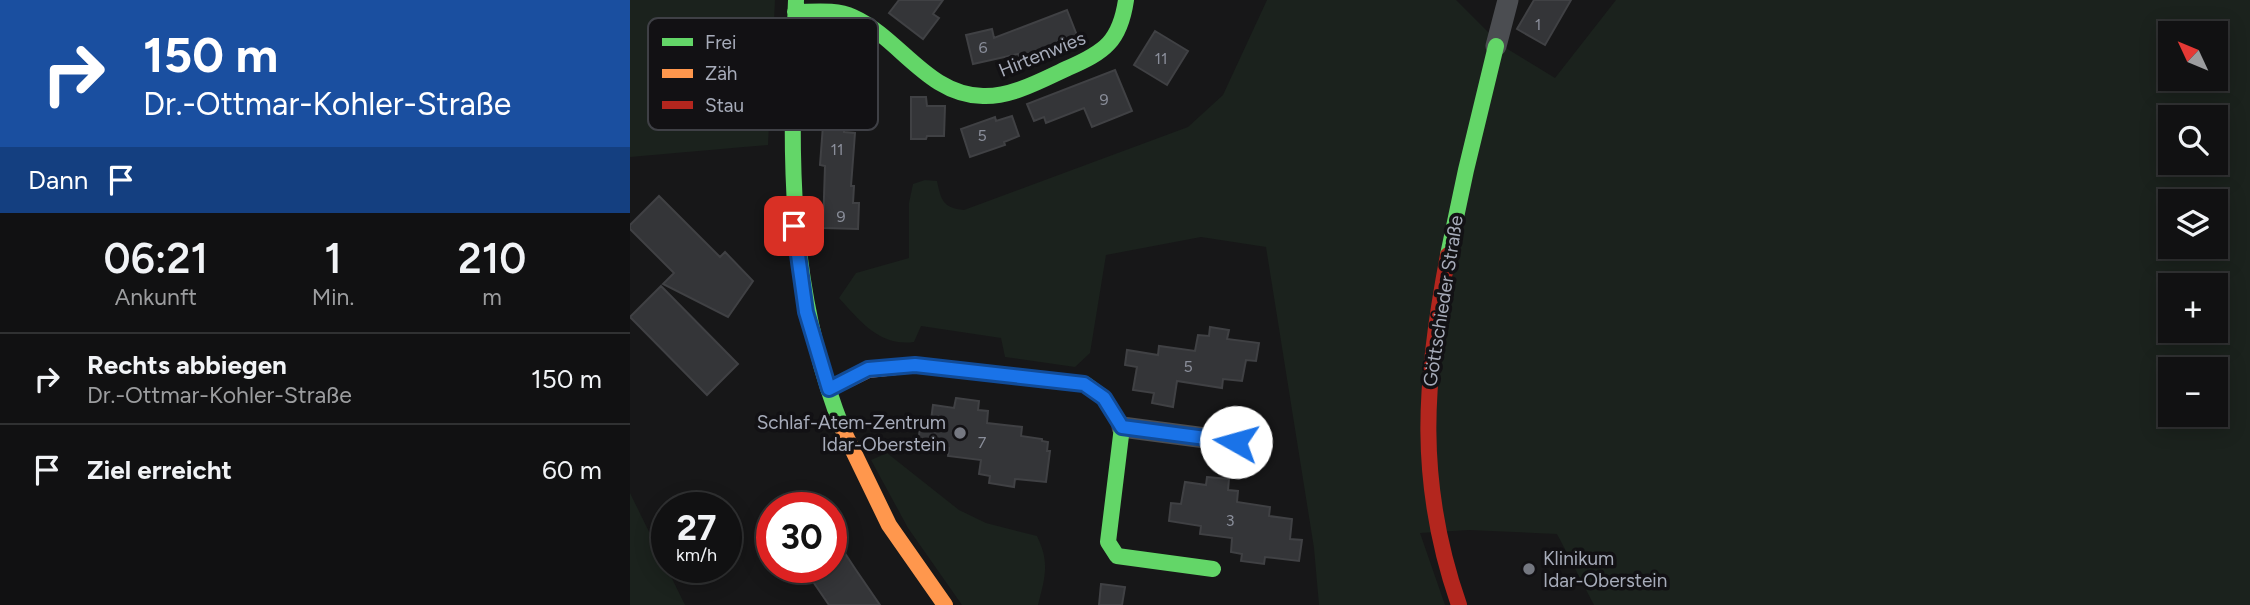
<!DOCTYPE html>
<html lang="de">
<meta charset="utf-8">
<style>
body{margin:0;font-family:Figtree,sans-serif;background:#1e1f20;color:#f1f3f6;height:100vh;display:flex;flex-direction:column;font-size:26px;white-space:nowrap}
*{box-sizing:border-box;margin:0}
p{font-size:23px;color:#9c9d9f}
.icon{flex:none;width:38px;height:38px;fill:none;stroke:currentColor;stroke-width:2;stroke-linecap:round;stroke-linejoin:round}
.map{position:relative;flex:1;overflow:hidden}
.side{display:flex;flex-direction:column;background:#111112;width:630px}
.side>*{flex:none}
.top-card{background:#1a4fa0;color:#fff;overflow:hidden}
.needle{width:46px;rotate:314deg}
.buttons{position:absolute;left:1528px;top:21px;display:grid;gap:14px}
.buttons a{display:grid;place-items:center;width:70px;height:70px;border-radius:0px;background:#111112;box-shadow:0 4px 18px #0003,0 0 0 2px #303132;font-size:35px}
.speed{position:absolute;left:21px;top:492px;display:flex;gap:14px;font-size:35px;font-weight:700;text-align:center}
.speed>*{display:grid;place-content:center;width:91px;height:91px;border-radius:50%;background:#111112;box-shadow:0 4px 18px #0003,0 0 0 2px #303132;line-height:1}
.speed small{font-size:18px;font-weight:400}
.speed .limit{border:10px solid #d22;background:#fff;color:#111}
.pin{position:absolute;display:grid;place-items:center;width:60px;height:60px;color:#fff;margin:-30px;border-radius:14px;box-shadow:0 4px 10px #0006}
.me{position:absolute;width:77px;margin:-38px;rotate:277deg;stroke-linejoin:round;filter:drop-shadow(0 0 5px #0008)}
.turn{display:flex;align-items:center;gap:24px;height:147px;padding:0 28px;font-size:32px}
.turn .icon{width:91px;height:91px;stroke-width:2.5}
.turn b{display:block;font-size:49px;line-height:60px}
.then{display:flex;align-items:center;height:66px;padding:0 28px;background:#0003;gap:14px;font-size:26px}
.eta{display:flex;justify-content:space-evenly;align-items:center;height:119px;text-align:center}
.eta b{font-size:42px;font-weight:600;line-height:49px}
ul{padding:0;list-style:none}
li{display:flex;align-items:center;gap:21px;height:91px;padding:0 28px;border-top:2px solid #303132}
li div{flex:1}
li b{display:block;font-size:26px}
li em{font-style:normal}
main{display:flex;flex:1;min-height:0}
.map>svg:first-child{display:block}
</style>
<main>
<section class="side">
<div class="top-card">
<div class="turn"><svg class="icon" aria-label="right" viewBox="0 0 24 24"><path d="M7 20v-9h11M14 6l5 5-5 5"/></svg><div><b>150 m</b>Dr.-Ottmar-Kohler-Straße</div></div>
<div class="then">Dann<svg class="icon" aria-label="arrive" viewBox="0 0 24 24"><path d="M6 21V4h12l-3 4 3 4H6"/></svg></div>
</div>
<div class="eta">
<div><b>06:21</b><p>Ankunft</p></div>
<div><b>1</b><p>Min.</p></div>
<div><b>210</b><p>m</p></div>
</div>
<ul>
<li><svg class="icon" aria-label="right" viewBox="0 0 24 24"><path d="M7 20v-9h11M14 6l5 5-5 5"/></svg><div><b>Rechts abbiegen</b><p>Dr.-Ottmar-Kohler-Straße</p></div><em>150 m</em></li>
<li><svg class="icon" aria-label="arrive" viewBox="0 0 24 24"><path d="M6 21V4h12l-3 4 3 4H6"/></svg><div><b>Ziel erreicht</b></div><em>60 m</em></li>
</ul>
</section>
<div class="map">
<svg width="1620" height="605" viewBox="0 0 1620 605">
<rect width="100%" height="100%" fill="#171718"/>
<path fill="#1b221d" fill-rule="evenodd" d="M 0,0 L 145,0 L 138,145 L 0,157 Z
M 637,0 L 826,0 L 871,45 L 925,78 L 986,0 L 1620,0 L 1620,605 L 964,605 L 927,534 L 839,530 L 790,533 L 815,605 L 689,605 L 684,548 L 636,247 L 571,237 L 476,255 L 460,353 L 445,367 L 375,357 L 371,338 L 291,326 L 284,342 C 250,347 230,321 209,298 L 226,273 L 279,258 L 279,203 L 283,184 L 295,180 L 307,181 C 311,200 313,208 334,210 L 558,127 L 593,95 ZM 1540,33 L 1586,33 L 1586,79 L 1540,79 ZM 1540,117 L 1586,117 L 1586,163 L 1540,163 ZM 1540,201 L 1586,201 L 1586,247 L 1540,247 ZM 1540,285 L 1586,285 L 1586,331 L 1540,331 ZM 1540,369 L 1586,369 L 1586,415 L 1540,415 Z
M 257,453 L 329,510 L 356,523 L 407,536 C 420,563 415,577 408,605 L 332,605 L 278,528 L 241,460 Z
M 0,493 L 55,605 L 0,605 Z"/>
<path fill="#343538" stroke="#404144" stroke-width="2" d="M 269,0 L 313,0 L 303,14 L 309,18 L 293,39 L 259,13 Z
M 904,0 L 941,0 L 915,45 L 887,29 Z
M 437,10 L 448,38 L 413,55 L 412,52 L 391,60 L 388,54 L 343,64 L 336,35 L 362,29 L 364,38 Z
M 525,31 L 558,51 L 537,85 L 504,65 Z
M 188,43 L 223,43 L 223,50 L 242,51 L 241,93 L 217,93 L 214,132 L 225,133 L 221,186 L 224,186 L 223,203 L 229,203 L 228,229 L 193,228 L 195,166 L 190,165 L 194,112 L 196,112 L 197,65 L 187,65 Z
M 485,70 L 502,111 L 462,127 L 454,108 L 416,123 L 414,117 L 404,121 L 397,104 Z
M 281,97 L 296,97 L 297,106 L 315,106 L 314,136 L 297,136 L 296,139 L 281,139 Z
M 382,116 L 389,136 L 374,142 L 375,145 L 340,157 L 331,129 L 365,117 L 366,121 Z
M 29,196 L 90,257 L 95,252 L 123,281 L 98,317 L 33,284 L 44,273 L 0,229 L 0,225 Z
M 31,286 L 108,364 L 77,395 L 0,317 Z
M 580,327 L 599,330 L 597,339 L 629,343 L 626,361 L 616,360 L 612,381 L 593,379 L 592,388 L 547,381 L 543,407 L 522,403 L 524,393 L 503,390 L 507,367 L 495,365 L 497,350 L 528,355 L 529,346 L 565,351 L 568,335 L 579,336 Z
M 326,398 L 349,401 L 348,410 L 358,411 L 357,423 L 392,427 L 391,436 L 412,439 L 412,441 L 418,442 L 417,451 L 420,451 L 416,482 L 385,479 L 384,487 L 359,483 L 360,476 L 349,474 L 351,460 L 318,456 L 319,448 L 288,444 L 290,427 L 300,428 L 303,405 L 324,408 Z
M 577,477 L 599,479 L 598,490 L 608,491 L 607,502 L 640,507 L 639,516 L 662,519 L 660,539 L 672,540 L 669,561 L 635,557 L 634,564 L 611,561 L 612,554 L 601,552 L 602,538 L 570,534 L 571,526 L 539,521 L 541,503 L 551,504 L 555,482 L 576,485 Z
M 201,532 L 226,570 L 250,605 L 199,605 L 173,567 L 201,567 Z
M 471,584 L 495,587 L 492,605 L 469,605 Z"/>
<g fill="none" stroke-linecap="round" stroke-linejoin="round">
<path stroke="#4b4d51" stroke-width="21" d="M 866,46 L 878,0
M 492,427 L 606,442"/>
<path stroke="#63d668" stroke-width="16" d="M 166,0 C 160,150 156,287 213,430
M 165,12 C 184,12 206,9 223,17 C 270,38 297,95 353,96 C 382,97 412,80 438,68 C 475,52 490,41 496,0
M 818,255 L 836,170 L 866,46
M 417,380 L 455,384 L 474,398 L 492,427 L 478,542 L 487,556 L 583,569"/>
<path stroke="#ff974d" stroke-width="16" d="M 199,389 L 238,370 L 285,365 L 417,380
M 213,430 L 259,525 L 315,605"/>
<path stroke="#b3261e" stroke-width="16" d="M 818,255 C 794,381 786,482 829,605"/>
</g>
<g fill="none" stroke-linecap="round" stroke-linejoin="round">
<defs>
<path id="route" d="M 164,226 L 176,312 L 199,389 L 238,369 L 285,365 L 454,384 L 474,398 L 492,427 L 606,442"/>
</defs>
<use href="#route" stroke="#114b97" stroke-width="18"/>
<use href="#route" stroke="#1a73e8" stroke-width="12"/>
</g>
<g fill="#757881" stroke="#121114" stroke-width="2.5">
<circle cx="330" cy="433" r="7"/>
<circle cx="899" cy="569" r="7"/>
</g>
<g text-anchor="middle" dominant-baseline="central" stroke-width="7" stroke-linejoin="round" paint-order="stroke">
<g font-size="16" fill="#8a8e9a">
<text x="908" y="24">1</text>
<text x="353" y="47">6</text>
<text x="531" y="58">11</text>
<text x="474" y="99">9</text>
<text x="352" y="135">5</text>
<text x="207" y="149">11</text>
<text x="211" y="216">9</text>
<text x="558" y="366">5</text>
<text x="352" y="442">7</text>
<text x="600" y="520">3</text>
</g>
<g font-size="19" fill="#a7acba" stroke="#121114">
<text transform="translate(412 54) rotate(-22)">Hirtenwies</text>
<text transform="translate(813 301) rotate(-81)">Göttschieder Straße</text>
</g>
<g font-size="19" fill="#a7acba" stroke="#121114" text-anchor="end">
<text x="316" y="422">Schlaf-Atem-Zentrum<tspan x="316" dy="22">Idar-Oberstein</tspan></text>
<text x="913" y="558" text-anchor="start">Klinikum<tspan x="913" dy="22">Idar-Oberstein</tspan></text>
</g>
</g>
<rect x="18" y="18" width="230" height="112" rx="10" fill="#121114" stroke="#3f4046" stroke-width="2"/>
<rect x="32" y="38" width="31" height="8" fill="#63d668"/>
<rect x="32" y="69" width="31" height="9" fill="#ff974d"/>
<rect x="32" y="101" width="31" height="8" fill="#b3261e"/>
<g font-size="19" fill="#a7acba">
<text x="75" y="49">Frei</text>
<text x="75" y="80">Zäh</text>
<text x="75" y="112">Stau</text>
</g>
</svg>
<div class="buttons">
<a><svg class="needle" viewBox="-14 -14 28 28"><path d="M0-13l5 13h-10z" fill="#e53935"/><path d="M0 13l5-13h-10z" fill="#9c9d9f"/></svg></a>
<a><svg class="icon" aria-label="search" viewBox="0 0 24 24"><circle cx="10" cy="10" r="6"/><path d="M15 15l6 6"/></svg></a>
<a><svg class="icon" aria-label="layers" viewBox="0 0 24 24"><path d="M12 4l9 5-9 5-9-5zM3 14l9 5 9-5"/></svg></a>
<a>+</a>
<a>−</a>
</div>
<div class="speed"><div>27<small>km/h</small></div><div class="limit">30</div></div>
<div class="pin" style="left:164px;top:226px;background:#d93025"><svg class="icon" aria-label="arrive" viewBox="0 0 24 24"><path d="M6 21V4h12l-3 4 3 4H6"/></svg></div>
<svg class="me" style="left:606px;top:442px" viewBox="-20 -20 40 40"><circle r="19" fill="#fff"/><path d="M0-13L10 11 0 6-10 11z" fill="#1a73e8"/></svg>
</div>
</main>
